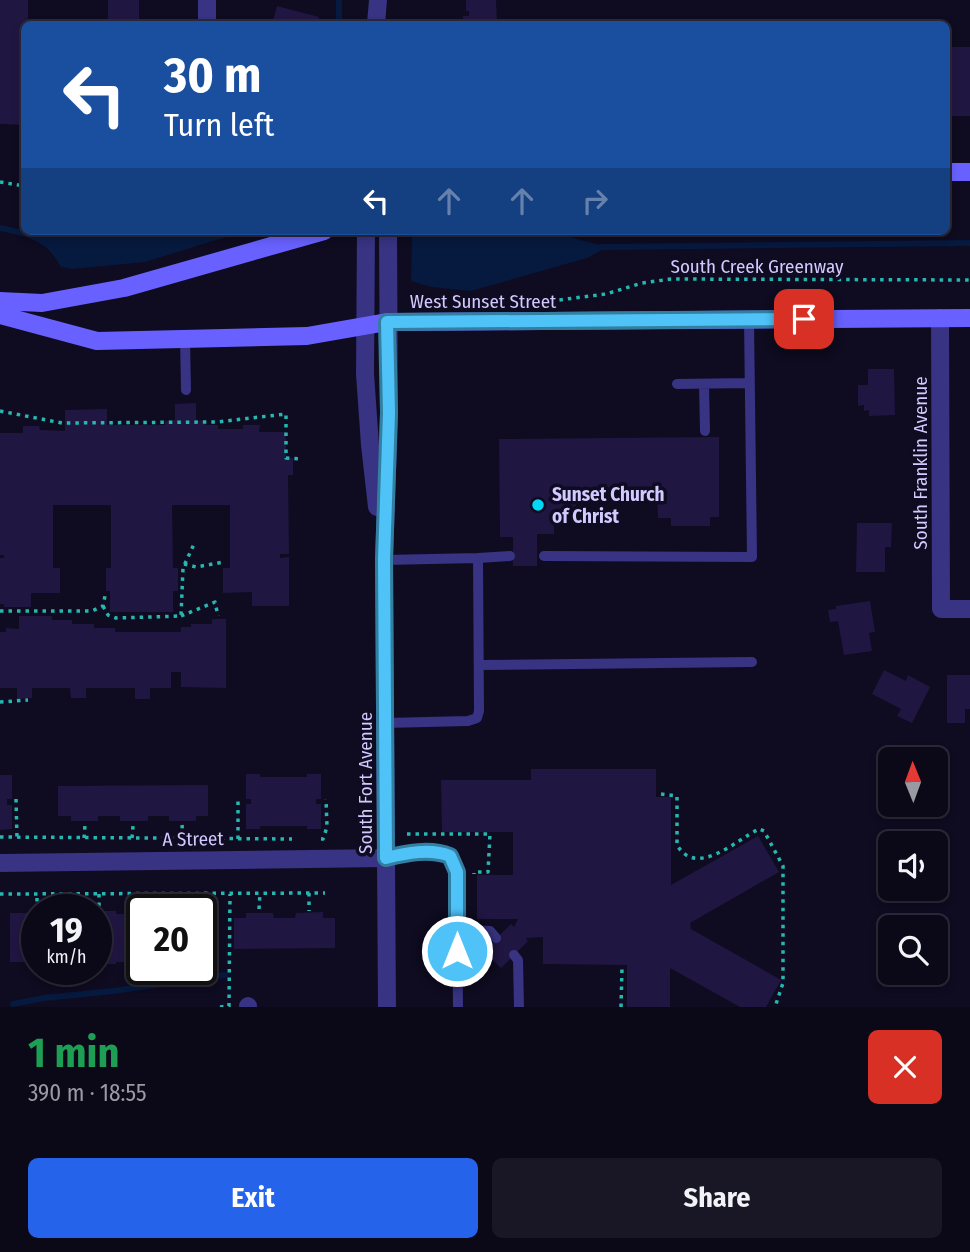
<!DOCTYPE html>
<meta charset="utf-8">
<style>
body{margin:0;font-family:"Fira Sans Condensed",sans-serif;background:#191625;color:#f1f3f6;height:100vh;display:flex;flex-direction:column;font-size:26px;white-space:nowrap}
*{box-sizing:border-box;margin:0}
p{font-size:23px;color:#9a9aa2}
.icon{flex:none;width:38px;height:38px;fill:none;stroke:currentColor;stroke-width:2;stroke-linecap:round;stroke-linejoin:round}
.map{position:relative;height:1007px;overflow:hidden}
.details{display:flex;flex-direction:column;background:#0b0818;flex:1}
.details>*{flex:none}
.guide{position:absolute;left:21px;top:21px;width:929px;height:214px;border-radius:10px;box-shadow:0 4px 10px #0003,0 0 0 2px #2b2937;background:#1a4fa0;color:#fff;overflow:hidden}
.needle{width:46px;rotate:359deg}
.controls{position:absolute;left:878px;top:747px;display:grid;gap:14px}
.controls a{display:grid;place-items:center;width:70px;height:70px;border-radius:10px;background:#0b0818;box-shadow:0 4px 10px #0003,0 0 0 2px #2b2937;font-size:35px}
.speed{position:absolute;left:21px;top:894px;display:flex;gap:14px;font-size:35px;font-weight:700;text-align:center}
.speed>*{display:grid;place-content:center;width:91px;height:91px;border-radius:50%;background:#0b0818;box-shadow:0 4px 10px #0003,0 0 0 2px #2b2937;line-height:1}
.speed small{font-size:18px;font-weight:400}
.speed .limit{border:4px solid #111;border-radius:10px;background:#fff;color:#111}
.pin{position:absolute;display:grid;place-items:center;width:60px;height:60px;color:#fff;margin:-30px;border-radius:14px;box-shadow:0 4px 10px #0006}
.me{position:absolute;width:77px;margin:-38px;rotate:0deg;stroke-linejoin:round;filter:drop-shadow(0 0 5px #0008)}
.turn{display:flex;align-items:center;gap:24px;height:147px;padding:0 28px;font-size:32px}
.turn .icon{width:91px;height:91px;stroke-width:2.5}
.turn b{display:block;font-size:49px;line-height:60px}
.lanes{display:flex;align-items:center;height:66px;padding:0 28px;background:#0003;justify-content:center;gap:35px;direction:ltr}
.lanes .off{opacity:.35}
.round{display:grid;place-items:center;flex:none;width:74px;height:74px;border-radius:10px;background:#191625}
.head{display:flex;align-items:center;justify-content:space-between;height:119px;padding:0 28px}
h1{font-size:42px;font-weight:700;line-height:52px;color:#1e9e55}
.cta{display:flex;gap:14px;margin-top:auto;padding:14px 28px}
.cta a{flex:1;height:80px;border-radius:10px;background:#2563eb;color:#fff;font-size:28px;font-weight:700;line-height:80px;text-align:center}
.cta a+a{background:#191625;color:#f1f3f6}
.map>svg:first-child{display:block}
</style>
<div class="map">
<svg width="970" height="1007" viewBox="0 0 970 1007">
<rect width="100%" height="100%" fill="#0f0b20"/>
<path fill="#06193e" d="M 24,228 L 24,231 L 245,231 L 145,262 L 72,269 L 61,267 C 47,243 40,243 15,232 Z
M 412,231 L 546,231 L 608,247 L 587,258 L 471,291 L 431,287 L 411,281 Z"/>
<g fill="none" stroke-linecap="round" stroke-linejoin="round">
<path stroke="#06193e" stroke-width="6" d="M 339,0 L 339,24
M 0,228 L 23,233
M 601,247 L 970,243
M 13,1004 L 44,998 L 113,991 L 225,975"/>
</g>
<path fill="#201642" d="M 0,0 L 28,0 L 28,24 L 24,24 L 24,125 L 0,124 Z
M 108,0 L 139,0 L 139,24 L 108,24 Z
M 466,0 L 496,0 L 497,24 L 463,24 L 463,16 L 469,16 L 469,11 L 466,11 Z
M 277,6 L 319,17 L 318,24 L 272,24 Z
M 951,47 L 970,47 L 970,116 L 951,116 Z
M 868,369 L 894,369 L 895,415 L 869,416 L 869,410 L 864,411 L 864,405 L 858,406 L 858,385 L 868,385 Z
M 196,403 L 196,421 L 206,420 L 206,425 L 218,425 L 218,429 L 243,429 L 243,425 L 260,425 L 259,432 L 286,432 L 286,458 L 293,458 L 293,475 L 288,475 L 289,554 L 280,554 L 280,558 L 289,557 L 289,606 L 252,606 L 252,592 L 223,593 L 223,568 L 230,568 L 230,505 L 172,505 L 173,568 L 178,568 L 178,591 L 173,591 L 173,612 L 110,612 L 110,591 L 106,591 L 106,568 L 111,568 L 111,505 L 53,505 L 53,568 L 60,568 L 60,593 L 31,593 L 31,607 L 4,607 L 4,604 L 0,604 L 0,558 L 4,558 L 4,555 L 0,555 L 0,433 L 23,433 L 23,426 L 39,426 L 40,430 L 65,431 L 65,410 L 107,409 L 107,425 L 165,425 L 165,421 L 175,420 L 175,404 Z
M 719,437 L 719,517 L 710,517 L 710,526 L 671,526 L 671,518 L 658,518 L 657,495 L 576,496 L 576,515 L 554,515 L 554,534 L 537,534 L 537,566 L 513,566 L 513,537 L 500,537 L 499,439 Z
M 857,523 L 892,523 L 891,547 L 885,547 L 885,572 L 856,572 Z
M 870,601 L 875,632 L 869,633 L 872,651 L 844,655 L 838,621 L 830,622 L 828,610 L 836,609 L 836,606 Z
M 19,616 L 52,616 L 52,620 L 72,620 L 72,624 L 94,624 L 94,628 L 115,628 L 115,632 L 181,632 L 181,627 L 191,627 L 191,624 L 212,624 L 212,619 L 226,619 L 226,688 L 181,687 L 181,672 L 171,672 L 171,688 L 150,688 L 150,699 L 135,699 L 135,688 L 86,688 L 86,698 L 71,698 L 70,688 L 32,688 L 32,698 L 17,699 L 17,688 L 0,688 L 0,632 L 6,632 L 6,628 L 19,629 Z
M 884,670 L 906,681 L 908,675 L 930,687 L 912,723 L 897,716 L 901,709 L 872,694 Z
M 947,675 L 970,675 L 970,709 L 965,709 L 965,723 L 947,723 Z
M 531,769 L 656,769 L 656,797 L 671,797 L 671,885 L 758,836 L 779,872 L 690,923 L 691,929 L 781,980 L 766,1007 L 740,1007 L 670,968 L 670,1007 L 627,1007 L 627,965 L 543,964 L 543,937 L 526,938 L 528,941 L 501,968 L 484,951 L 511,924 L 514,927 L 518,919 L 477,919 L 477,875 L 513,875 L 513,832 L 442,832 L 441,780 L 531,780 Z
M 246,774 L 260,774 L 260,777 L 307,777 L 307,774 L 321,774 L 321,799 L 316,799 L 316,804 L 321,804 L 321,829 L 307,829 L 307,826 L 260,826 L 260,829 L 246,829 L 246,804 L 251,804 L 251,799 L 246,799 Z
M 0,775 L 12,775 L 12,799 L 7,799 L 7,805 L 12,805 L 12,829 L 0,830 Z
M 208,785 L 208,816 L 196,816 L 196,821 L 169,821 L 169,816 L 148,816 L 148,821 L 120,821 L 120,816 L 98,816 L 98,821 L 71,821 L 71,816 L 58,816 L 58,786 Z
M 96,911 L 116,911 L 116,914 L 125,914 L 125,918 L 133,918 L 132,913 L 142,913 L 142,962 L 133,962 L 133,956 L 125,956 L 125,962 L 116,962 L 116,964 L 96,964 Z
M 323,912 L 323,918 L 335,918 L 335,948 L 234,949 L 234,918 L 246,918 L 246,913 L 273,913 L 274,918 L 295,918 L 296,913 Z
M 10,913 L 37,913 L 37,962 L 10,962 Z"/>
<g fill="none" stroke-linecap="round" stroke-linejoin="round">
<path stroke="#26b7b1" stroke-width="3.5" stroke-dasharray="3.5 5" stroke-linecap="butt" d="M 0,182 L 24,186
M 551,301 L 606,294 L 642,283 L 671,279 L 970,280
M 0,411 L 62,423 L 217,422 L 286,414 L 286,458 L 300,459
M 184,564 L 196,567 L 224,562
M 103,606 L 108,615 L 116,618 L 181,616 L 183,568 L 194,544
M 0,611 L 92,611 L 103,606 L 105,596
M 181,616 L 215,602 L 218,616
M 0,702 L 28,700
M 661,794 L 677,796 L 677,845 C 696,878 735,841 759,829 L 764,831 L 783,866 L 783,983 L 775,1007
M 16,799 L 17,838
M 182,825 L 183,838
M 407,834 L 490,834 L 488,872 L 474,872 L 474,874
M 0,837 L 292,839
M 84,838 L 85,825
M 132,838 L 133,826
M 238,839 L 238,798
M 321,839 L 323,839 L 327,827 L 326,799
M 309,893 L 309,911
M 0,894 L 325,893
M 99,894 L 99,909
M 160,894 L 161,910
M 259,909 L 260,893
M 37,910 L 37,894
M 220,1007 L 229,1006 L 230,894
M 621,1007 L 622,968"/>
<path stroke="#383382" stroke-width="10" d="M 185,338 L 186,390
M 677,384 L 748,383
M 704,384 L 705,431
M 544,556 L 752,557 L 749,320
M 478,558 L 510,556
M 384,560 L 478,558 L 479,711 L 477,718 L 468,721 L 385,723
M 479,665 L 752,662
M 386,858 C 400,854 438,847 449,856 C 454,859 455,867 457,872 L 458,1007
M 457,930 L 490,931 L 496,938
M 514,955 L 518,960 L 519,1007"/>
<path stroke="#383382" stroke-width="18" d="M 207,24 L 207,0
M 940,318 L 941,609 L 970,609
M 0,863 L 386,858
M 248,1006 L 248,1007"/>
<path stroke="#383382" stroke-width="18" d="M 376,24 L 378,0
M 366,231 L 365,374 L 370,445 L 377,507
M 387,1007 L 384,560 L 389,413 L 388,231"/>
<path stroke="#6861ff" stroke-width="18" d="M 947,172 L 970,172
M 0,301 L 42,303 L 124,288 L 324,231
M 0,315 L 97,341 L 307,336 L 387,322 L 970,318"/>
</g>
<g fill="none" stroke-linecap="round" stroke-linejoin="round">
<defs>
<path id="route" d="M 457,951 L 457,872 L 450,856 C 430,848 406,853 386,858 L 384,559 L 389,413 L 387,322 L 804,319"/>
</defs>
<use href="#route" stroke="#337fa1" stroke-width="18"/>
<use href="#route" stroke="#4fc3f7" stroke-width="12"/>
</g>
<circle fill="#00d8f5" stroke="#0f0b20" stroke-width="2.5" cx="538" cy="505" r="7"/>
<g text-anchor="middle" dominant-baseline="central" stroke-width="7" stroke-linejoin="round" paint-order="stroke">
<g font-size="19" fill="#d1caff" stroke="#0f0b20">
<text x="757" y="266">South Creek Greenway</text>
<text x="483" y="301">West Sunset Street</text>
<text transform="translate(920 463) rotate(-90)">South Franklin Avenue</text>
<text transform="translate(365 783) rotate(-90)">South Fort Avenue</text>
<text transform="translate(193 839) rotate(-1)">A Street</text>
</g>
<g font-size="19" font-weight="bold" fill="#d1caff" stroke="#0f0b20" text-anchor="start">
<text x="552" y="494">Sunset Church<tspan x="552" dy="22">of Christ</tspan></text>
</g>
</g>
</svg>
<div class="controls">
<a><svg class="needle" viewBox="-14 -14 28 28"><path d="M0-13l5 13h-10z" fill="#e53935"/><path d="M0 13l5-13h-10z" fill="#9a9aa2"/></svg></a>
<a><svg class="icon" aria-label="sound" viewBox="0 0 24 24"><path d="M4 9h4l5-4v14l-5-4H4zM17 9q2 3 0 6"/></svg></a>
<a><svg class="icon" aria-label="search" viewBox="0 0 24 24"><circle cx="10" cy="10" r="6"/><path d="M15 15l6 6"/></svg></a>
</div>
<div class="speed"><div>19<small>km/h</small></div><div class="limit">20</div></div>
<div class="pin" style="left:804px;top:319px;background:#d93025"><svg class="icon" aria-label="arrive" viewBox="0 0 24 24"><path d="M6 21V4h12l-3 4 3 4H6"/></svg></div>
<svg class="me" style="left:457px;top:951px" viewBox="-20 -20 40 40"><circle r="17" fill="#4fc3f7" stroke="#fff" stroke-width="3"/><path d="M0-11L8 9 0 5-8 9z" fill="#fff"/></svg>
<div class="guide">
<div class="turn"><svg class="icon" aria-label="left" viewBox="0 0 24 24"><path d="M17 20v-9H6M10 6l-5 5 5 5"/></svg><div><b>30 m</b>Turn left</div></div>
<div class="lanes"><svg class="icon" aria-label="left" viewBox="0 0 24 24"><path d="M17 20v-9H6M10 6l-5 5 5 5"/></svg><svg class="icon off" aria-label="ahead" viewBox="0 0 24 24"><path d="M12 20V5M6 11l6-6 6 6"/></svg><svg class="icon off" aria-label="ahead" viewBox="0 0 24 24"><path d="M12 20V5M6 11l6-6 6 6"/></svg><svg class="icon off" aria-label="right" viewBox="0 0 24 24"><path d="M7 20v-9h11M14 6l5 5-5 5"/></svg></div>
</div>
</div>
<section class="details">
<div class="head"><div><h1>1 min</h1><p>390 m · 18:55</p></div><a class="round" style="background:#d93025;color:#fff"><svg class="icon" aria-label="close" viewBox="0 0 24 24"><path d="M6 6l12 12M18 6L6 18"/></svg></a></div>
<div class="cta"><a>Exit</a><a>Share</a></div>
</section>
